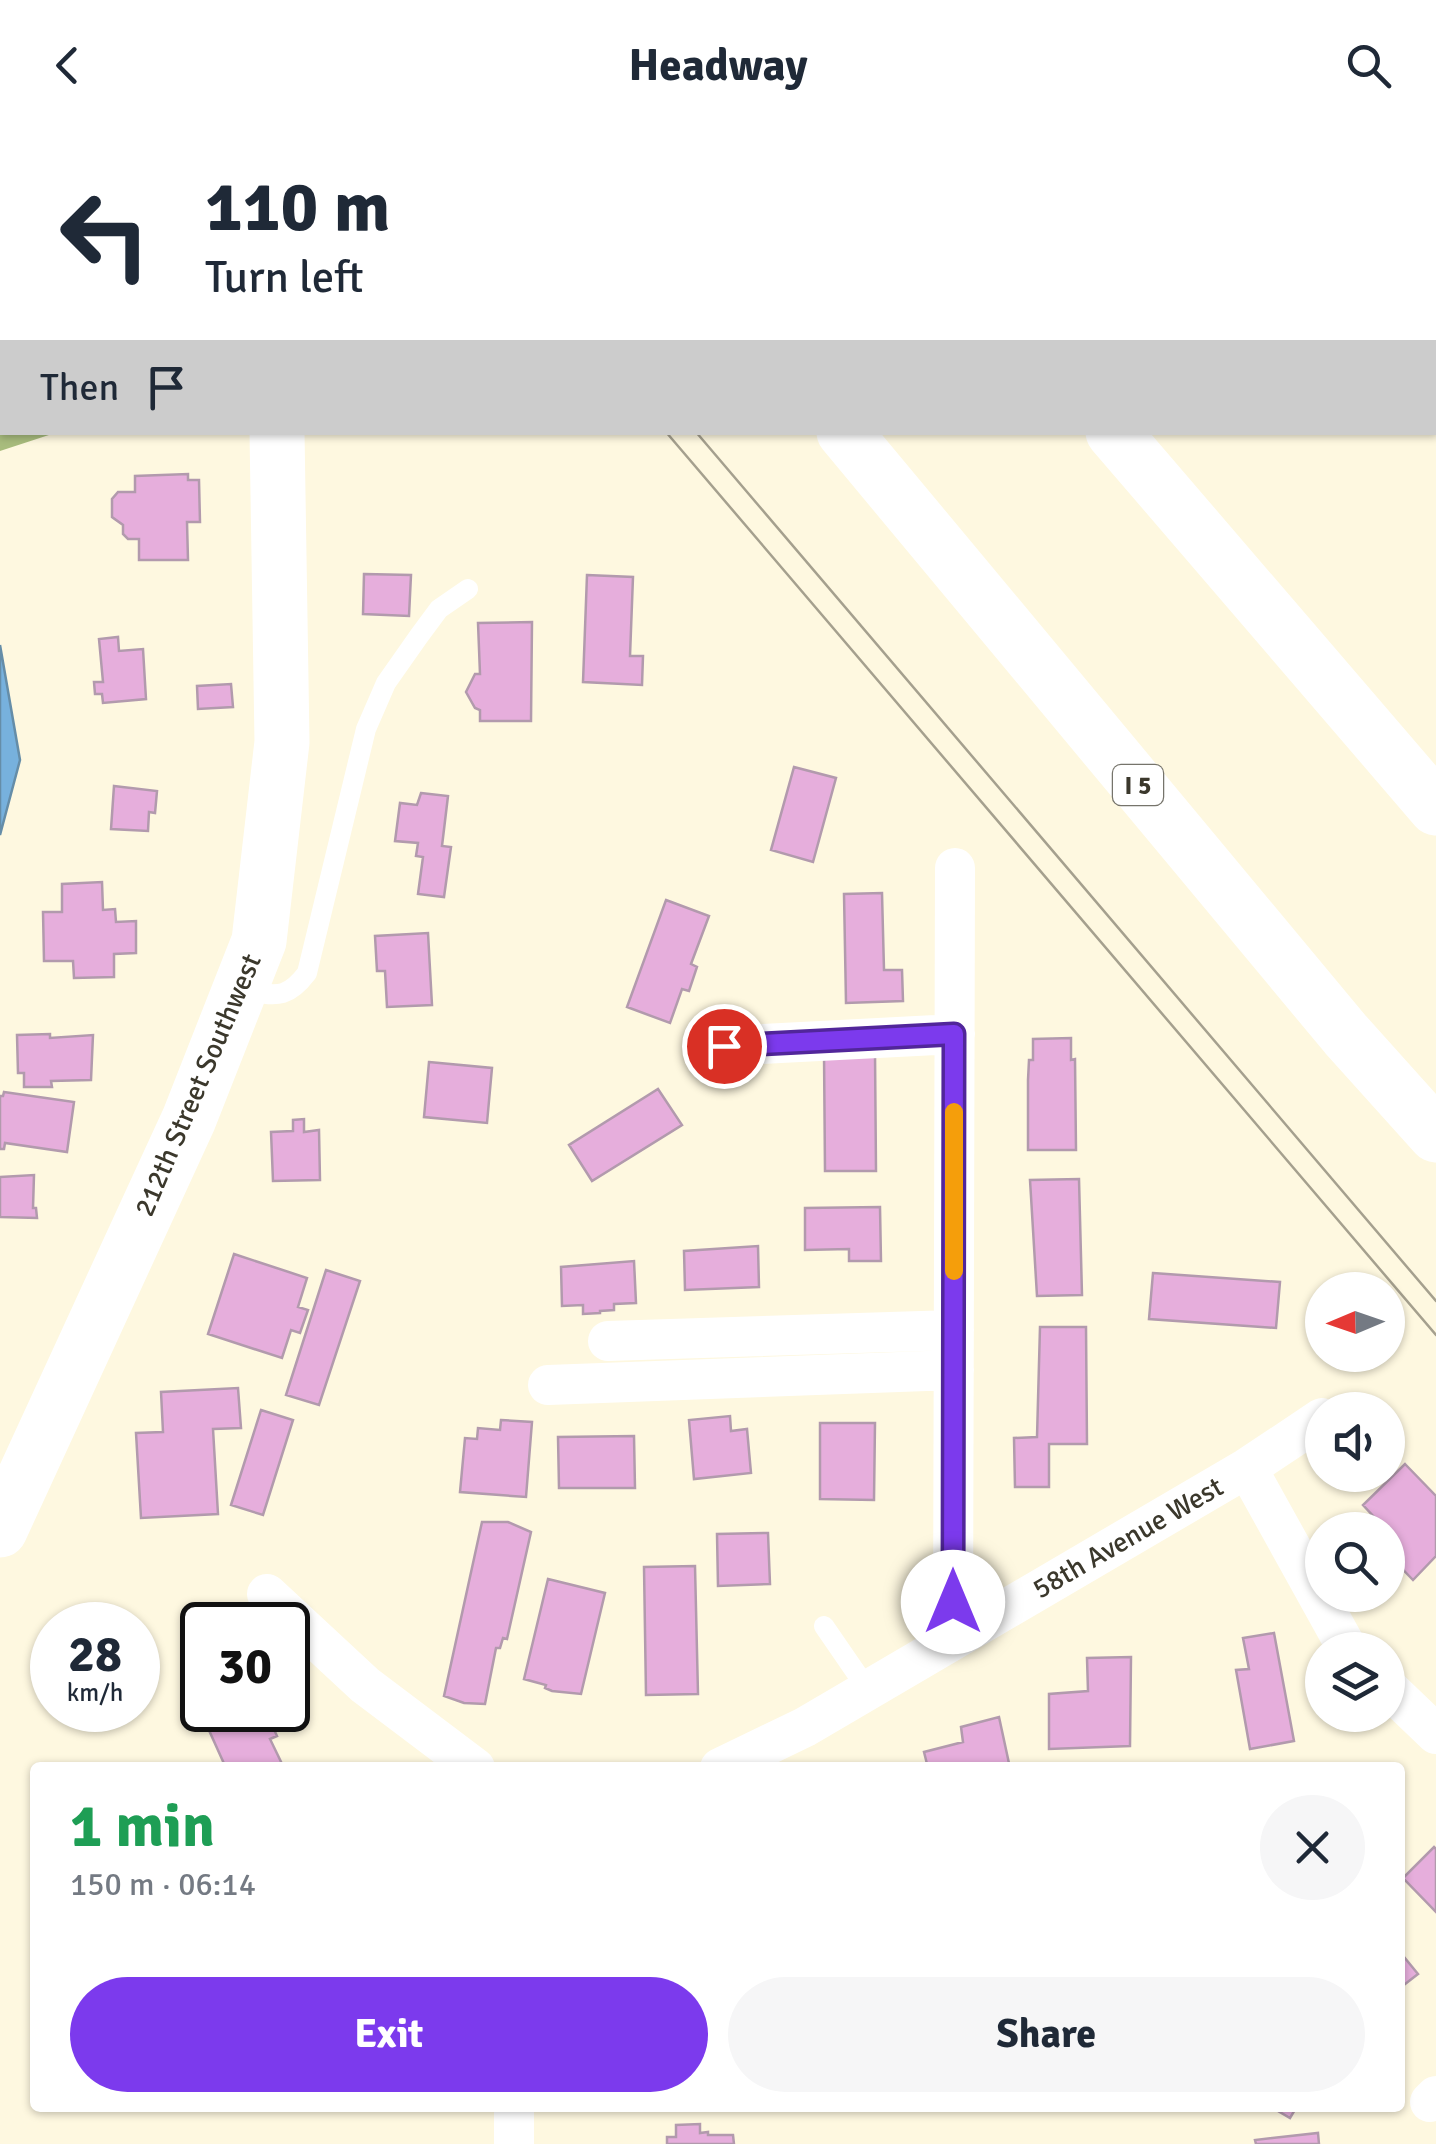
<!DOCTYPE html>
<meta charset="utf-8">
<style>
body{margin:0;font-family:Signika,sans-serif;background:#f6f6f7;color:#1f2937;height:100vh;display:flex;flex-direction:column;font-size:38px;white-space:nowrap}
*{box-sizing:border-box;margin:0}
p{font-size:32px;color:#747a83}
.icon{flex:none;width:55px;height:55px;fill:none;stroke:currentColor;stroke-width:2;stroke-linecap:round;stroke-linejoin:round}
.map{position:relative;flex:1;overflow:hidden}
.details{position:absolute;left:30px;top:1632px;width:1375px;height:350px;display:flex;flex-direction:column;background:#fff;border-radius:10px;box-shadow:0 2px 8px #0004}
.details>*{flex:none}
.top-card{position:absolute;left:0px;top:0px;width:1438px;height:305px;box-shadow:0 2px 8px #0004;background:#fff;color:#1f2937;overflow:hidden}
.needle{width:65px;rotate:268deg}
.buttons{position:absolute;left:1305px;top:1142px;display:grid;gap:20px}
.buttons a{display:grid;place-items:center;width:100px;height:100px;border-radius:50%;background:#fff;box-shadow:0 2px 8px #0004;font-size:50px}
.speed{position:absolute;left:30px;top:1472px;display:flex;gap:20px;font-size:50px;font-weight:700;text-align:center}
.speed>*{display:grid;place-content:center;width:130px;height:130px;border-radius:50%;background:#fff;box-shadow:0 2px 8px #0004;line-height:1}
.speed small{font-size:25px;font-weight:400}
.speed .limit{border:5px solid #111;border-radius:15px;background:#fff;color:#111}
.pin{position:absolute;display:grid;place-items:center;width:85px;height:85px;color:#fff;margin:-42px;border:5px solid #fff;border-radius:50%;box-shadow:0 2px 10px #0007}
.me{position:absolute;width:110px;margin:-55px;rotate:0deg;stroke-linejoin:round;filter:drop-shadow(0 0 8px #0008)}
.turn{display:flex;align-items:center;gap:35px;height:210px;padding:0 40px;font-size:45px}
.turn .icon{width:130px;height:130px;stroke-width:2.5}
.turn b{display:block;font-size:70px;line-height:85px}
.then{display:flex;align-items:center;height:95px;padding:0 40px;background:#0003;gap:20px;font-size:38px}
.round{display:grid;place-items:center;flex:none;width:105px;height:105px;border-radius:52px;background:#f6f6f7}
.overview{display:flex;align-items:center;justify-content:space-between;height:170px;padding:0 40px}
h1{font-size:60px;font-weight:700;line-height:75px;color:#1e9e55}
.primary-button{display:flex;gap:20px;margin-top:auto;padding:20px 40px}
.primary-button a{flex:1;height:115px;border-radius:60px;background:#7c3aed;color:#fff;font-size:40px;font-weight:700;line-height:115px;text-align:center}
.primary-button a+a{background:#f6f6f7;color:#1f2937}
header{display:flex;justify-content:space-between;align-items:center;height:130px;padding:0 40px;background:#fff;font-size:45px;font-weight:700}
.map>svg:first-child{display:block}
</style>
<header><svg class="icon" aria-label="back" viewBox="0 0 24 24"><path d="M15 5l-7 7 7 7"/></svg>Headway<svg class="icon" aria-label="search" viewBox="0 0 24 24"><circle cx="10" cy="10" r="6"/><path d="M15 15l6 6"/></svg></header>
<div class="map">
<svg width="1436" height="2014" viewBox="0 0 1436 2014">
<rect width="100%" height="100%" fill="#fef8e0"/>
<path fill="#a8bc7d" d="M 0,0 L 14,2 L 2,2 L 2,302 L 55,303 L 0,321 Z"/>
<path fill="#77b1dd" stroke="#658da8" stroke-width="2.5" d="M 0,515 L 20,630 L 0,705 Z"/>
<path fill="#e6aedc" stroke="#b29aad" stroke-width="2.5" d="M 1347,0 L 1430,0 L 1430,2 L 1347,2 Z
M 188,344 L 188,350 L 199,350 L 200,392 L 187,392 L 188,430 L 139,430 L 139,409 L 128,409 L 123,404 L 123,395 L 112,387 L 112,369 L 118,362 L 135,362 L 135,346 Z
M 364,444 L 411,445 L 409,486 L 363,484 Z
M 587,445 L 633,447 L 630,526 L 643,526 L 642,555 L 583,552 Z
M 532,492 L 531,591 L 480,591 L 480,580 L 475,578 L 466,562 L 475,544 L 480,544 L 478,493 Z
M 118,507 L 119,521 L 143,519 L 146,569 L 103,573 L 102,564 L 95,564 L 94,552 L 103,552 L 99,509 Z
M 231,554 L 233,577 L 198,579 L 197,556 Z
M 794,637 L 836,648 L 813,732 L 771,720 Z
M 114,656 L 157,661 L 155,683 L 149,682 L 148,701 L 111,699 Z
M 421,663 L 448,666 L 442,716 L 451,717 L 444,767 L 418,764 L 423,727 L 416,726 L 418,713 L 395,711 L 400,673 L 417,675 Z
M 102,752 L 103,780 L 115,779 L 116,792 L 136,791 L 136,823 L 114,824 L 114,847 L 74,848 L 73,831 L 44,831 L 43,782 L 62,782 L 62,754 Z
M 882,763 L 884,840 L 902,840 L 903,871 L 846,873 L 844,764 Z
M 666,770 L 709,786 L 691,834 L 697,837 L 689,861 L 682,859 L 670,893 L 627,877 Z
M 428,803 L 432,875 L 387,877 L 385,841 L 377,841 L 375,806 Z
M 50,904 L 50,908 L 93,905 L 91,950 L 51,951 L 52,957 L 24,957 L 24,943 L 18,943 L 17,905 Z
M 1071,908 L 1071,930 L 1075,929 L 1076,1020 L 1028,1020 L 1028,950 L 1029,930 L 1033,930 L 1033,909 Z
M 824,923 L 875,923 L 876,1041 L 825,1041 Z
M 429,932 L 492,938 L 487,993 L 424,987 Z
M 658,959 L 682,995 L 592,1051 L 569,1015 Z
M 4,962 L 74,972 L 67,1022 L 5,1013 L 4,1019 L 0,1019 L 0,966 L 3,966 Z
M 304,989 L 304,1002 L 319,1000 L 320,1050 L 273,1051 L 271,1002 L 293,1001 L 293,990 Z
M 34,1045 L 33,1078 L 36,1078 L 37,1088 L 0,1087 L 0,1047 Z
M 1079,1049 L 1082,1165 L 1037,1166 L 1030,1050 Z
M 880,1077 L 881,1131 L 849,1131 L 849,1119 L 805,1120 L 805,1078 Z
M 758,1116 L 759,1157 L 685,1160 L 684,1121 Z
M 234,1124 L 307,1148 L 298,1177 L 308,1180 L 300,1203 L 291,1200 L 282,1228 L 208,1204 Z
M 634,1131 L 636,1173 L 614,1174 L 614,1180 L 600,1181 L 600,1183 L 583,1184 L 583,1175 L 562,1176 L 561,1137 Z
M 326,1140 L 360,1151 L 319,1275 L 286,1265 Z
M 1153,1143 L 1280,1152 L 1276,1198 L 1149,1189 Z
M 1040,1197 L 1086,1197 L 1087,1314 L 1049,1314 L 1049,1357 L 1015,1357 L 1014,1308 L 1037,1307 Z
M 238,1258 L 241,1298 L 213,1299 L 218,1384 L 141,1388 L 136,1303 L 163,1302 L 161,1262 Z
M 261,1280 L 293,1290 L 263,1385 L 231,1375 Z
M 730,1286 L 731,1301 L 747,1299 L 751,1343 L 694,1349 L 689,1290 Z
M 501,1290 L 532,1292 L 526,1367 L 460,1362 L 465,1308 L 477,1309 L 478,1298 L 500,1300 Z
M 820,1293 L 875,1293 L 874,1370 L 820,1369 Z
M 634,1306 L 635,1358 L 559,1358 L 558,1307 Z
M 1405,1334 L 1436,1366 L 1436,1426 L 1413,1450 L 1388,1424 L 1388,1400 L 1379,1400 L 1370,1391 L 1375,1388 L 1363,1375 Z
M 482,1392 L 508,1392 L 531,1402 L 507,1509 L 503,1508 L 500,1518 L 496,1518 L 485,1574 L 464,1573 L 444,1566 Z
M 768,1403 L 770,1454 L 718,1456 L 717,1404 Z
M 695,1436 L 698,1564 L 646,1565 L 644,1437 Z
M 548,1449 L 605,1463 L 581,1564 L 552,1561 L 545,1558 L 546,1555 L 524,1549 Z
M 1274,1503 L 1294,1611 L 1250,1619 L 1236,1540 L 1249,1539 L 1243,1508 Z
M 1131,1527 L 1130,1616 L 1049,1619 L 1049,1564 L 1088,1561 L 1087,1528 Z
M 246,1580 L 265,1580 L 277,1606 L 270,1609 L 284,1638 L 226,1638 L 208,1598 Z
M 999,1587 L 1010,1638 L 928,1638 L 924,1622 L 963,1612 L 961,1597 Z
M 1434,1717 L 1436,1719 L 1436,1782 L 1403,1748 Z
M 1400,1822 L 1418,1844 L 1400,1858 Z
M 1273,1978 L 1296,1978 L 1290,1988 Z
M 700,1994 L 700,2003 L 708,2002 L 708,2005 L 733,2005 L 734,2014 L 667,2014 L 667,2007 L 676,2007 L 676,1995 Z
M 1318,2003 L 1319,2014 L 1256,2014 L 1255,2010 Z"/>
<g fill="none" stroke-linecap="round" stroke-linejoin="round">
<path stroke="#fff" stroke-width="20" d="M 38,0 L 38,2
M 241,861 C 274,864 285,872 307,843 L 366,599 L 386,553 L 419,506 L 439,479 L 468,459
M 824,1496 L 868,1560"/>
<path stroke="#fff" stroke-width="40" d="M 1435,161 L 1436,161
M 1435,207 L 1436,208
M 724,916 L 955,904
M 608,1211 L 954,1200
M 548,1255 L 954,1240
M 1247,1338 L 1348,1520
M 267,1464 L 365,1555 L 475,1638
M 953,1510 L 955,738
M 1388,1558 L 1436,1604
M 720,1638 L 805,1597 L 1247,1338 L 1322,1288
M 1430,1972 L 1436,1966
M 514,2014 L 514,1978"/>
<path stroke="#fff" stroke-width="55" d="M 271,0 L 271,2
M 0,1400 L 189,989 L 259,811 L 282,612 L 277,302"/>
<path stroke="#fff" stroke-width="55" d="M 592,0 L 594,2
M 852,0 L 855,2
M 844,302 L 1346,905 L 1436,1005
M 1113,302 L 1436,678"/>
<path stroke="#a5a08e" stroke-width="2.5" d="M 408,0 L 411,2
M 439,0 L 441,2
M 666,302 L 1436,1205
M 696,302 L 1436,1171"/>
</g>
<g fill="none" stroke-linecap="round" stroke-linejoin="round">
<defs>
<path id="route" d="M 724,916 L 954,904 L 953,1472"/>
</defs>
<use href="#route" stroke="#51269a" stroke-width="25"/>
<use href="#route" stroke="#7c3aed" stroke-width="18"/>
<path stroke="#f59e0b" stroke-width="18" d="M 954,1141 L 954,982"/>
</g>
<g text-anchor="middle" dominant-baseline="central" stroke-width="8" stroke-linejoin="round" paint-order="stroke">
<rect fill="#fff" stroke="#76746b" stroke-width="2.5" x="1113" y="635" width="50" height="40" rx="8"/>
<g font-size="25" font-weight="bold" fill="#3b382c">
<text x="1138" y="655">I 5</text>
</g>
<g font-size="28" fill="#3b382c" stroke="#fff">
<text transform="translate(198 955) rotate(-67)">212th Street Southwest</text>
<text transform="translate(1128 1408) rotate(-30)">58th Avenue West</text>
</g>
</g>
</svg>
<div class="buttons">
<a><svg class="needle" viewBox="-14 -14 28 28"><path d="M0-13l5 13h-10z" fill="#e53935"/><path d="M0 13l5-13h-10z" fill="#747a83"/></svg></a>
<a><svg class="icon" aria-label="sound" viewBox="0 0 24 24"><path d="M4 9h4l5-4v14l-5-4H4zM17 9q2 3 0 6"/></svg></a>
<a><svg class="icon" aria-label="search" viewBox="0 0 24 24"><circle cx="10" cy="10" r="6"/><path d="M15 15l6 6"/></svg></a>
<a><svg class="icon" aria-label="layers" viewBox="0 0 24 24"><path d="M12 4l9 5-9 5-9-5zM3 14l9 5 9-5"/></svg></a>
</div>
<div class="speed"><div>28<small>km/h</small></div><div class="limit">30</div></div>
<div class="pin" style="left:724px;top:916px;background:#d93025"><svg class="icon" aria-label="arrive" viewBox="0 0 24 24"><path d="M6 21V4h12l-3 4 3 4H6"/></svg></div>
<svg class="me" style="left:953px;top:1472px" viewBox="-20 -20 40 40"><circle r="19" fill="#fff"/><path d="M0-13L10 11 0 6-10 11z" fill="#7c3aed"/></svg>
<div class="top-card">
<div class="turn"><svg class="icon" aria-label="left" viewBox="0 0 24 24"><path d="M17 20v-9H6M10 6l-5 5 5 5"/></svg><div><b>110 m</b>Turn left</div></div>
<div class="then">Then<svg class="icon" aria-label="arrive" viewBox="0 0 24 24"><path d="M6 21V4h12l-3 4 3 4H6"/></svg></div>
</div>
<section class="details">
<div class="overview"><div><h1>1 min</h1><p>150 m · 06:14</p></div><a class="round"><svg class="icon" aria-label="close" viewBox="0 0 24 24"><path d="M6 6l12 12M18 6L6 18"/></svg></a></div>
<div class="primary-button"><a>Exit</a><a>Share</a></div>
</section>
</div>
